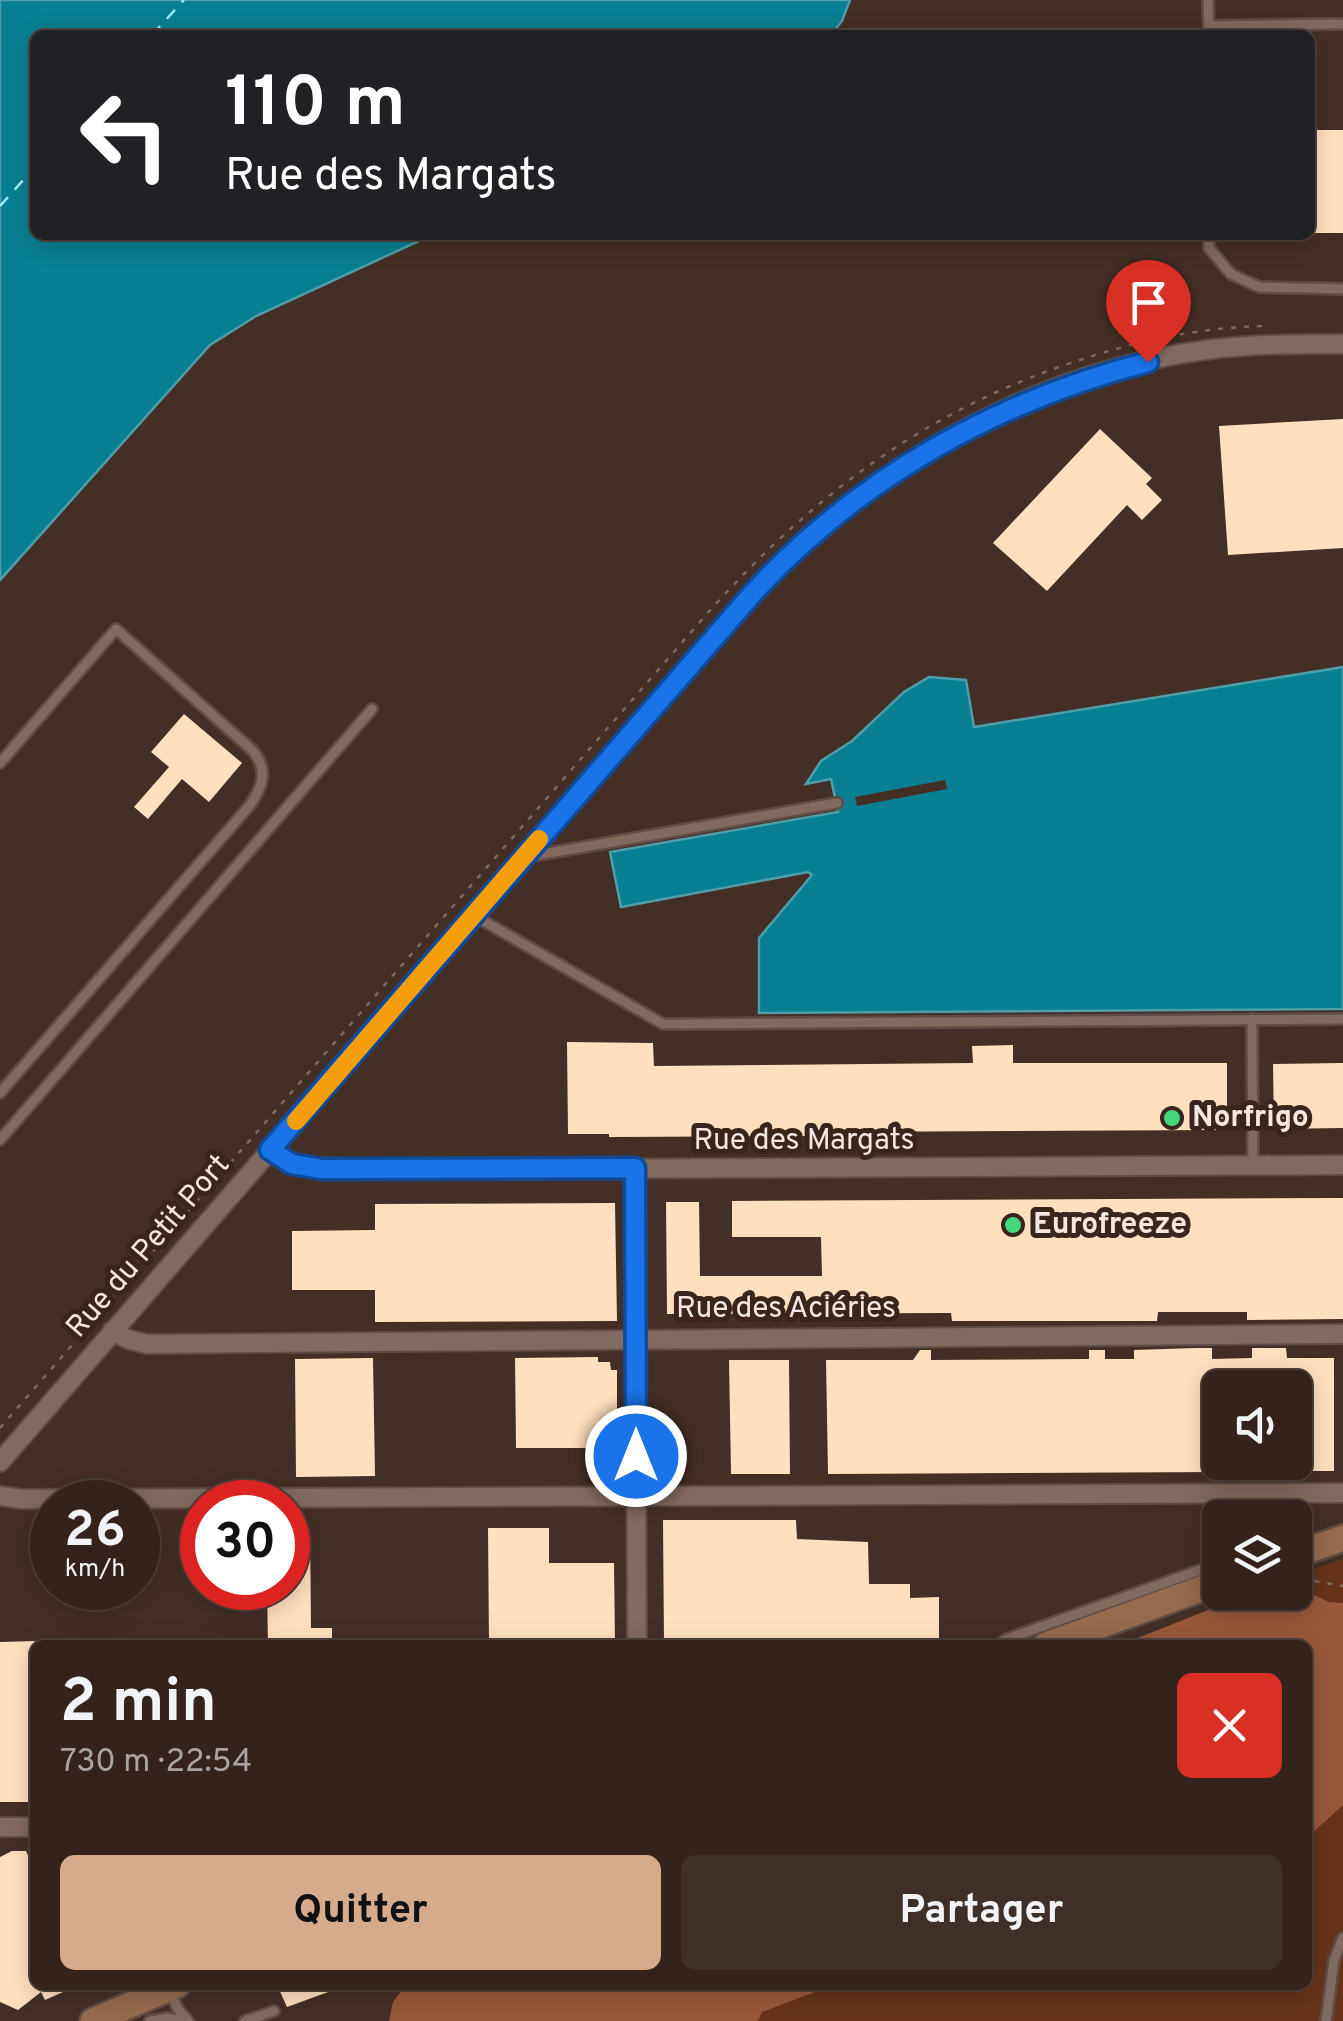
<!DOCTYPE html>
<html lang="fr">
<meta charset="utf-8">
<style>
body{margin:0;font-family:Overpass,sans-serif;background:#3e2f29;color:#f1f3f6;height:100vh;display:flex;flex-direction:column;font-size:38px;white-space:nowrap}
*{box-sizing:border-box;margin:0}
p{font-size:32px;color:#a9a4a3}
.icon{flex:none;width:55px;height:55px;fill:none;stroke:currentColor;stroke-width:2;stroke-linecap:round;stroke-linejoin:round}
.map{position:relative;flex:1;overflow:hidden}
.sheet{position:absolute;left:30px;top:1640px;width:1282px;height:350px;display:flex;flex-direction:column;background:#33231c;border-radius:15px;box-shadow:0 5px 25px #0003,0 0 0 2px #4e403b}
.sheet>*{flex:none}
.guide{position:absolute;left:30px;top:30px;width:1285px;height:210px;border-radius:15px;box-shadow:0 5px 25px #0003,0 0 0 2px #4e403b;background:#202124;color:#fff;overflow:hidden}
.controls{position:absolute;left:1202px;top:1370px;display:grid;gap:20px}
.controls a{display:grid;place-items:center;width:110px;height:110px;border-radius:15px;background:#33231c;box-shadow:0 5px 25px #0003,0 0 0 2px #4e403b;font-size:50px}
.speed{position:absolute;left:30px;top:1480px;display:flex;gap:20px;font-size:50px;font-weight:700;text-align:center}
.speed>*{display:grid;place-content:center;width:130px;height:130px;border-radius:50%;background:#33231c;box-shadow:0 5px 25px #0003,0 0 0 2px #4e403b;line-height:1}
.speed small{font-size:25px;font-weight:400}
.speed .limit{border:15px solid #d22;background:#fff;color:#111}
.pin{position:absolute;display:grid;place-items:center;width:85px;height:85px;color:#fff;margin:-102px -42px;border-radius:50% 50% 50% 0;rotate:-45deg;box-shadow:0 0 10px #0007}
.pin .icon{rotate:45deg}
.me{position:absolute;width:110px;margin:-55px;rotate:0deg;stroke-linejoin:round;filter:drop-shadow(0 0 8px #0008)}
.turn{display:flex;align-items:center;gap:35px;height:210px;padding:0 30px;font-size:45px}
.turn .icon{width:130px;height:130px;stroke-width:2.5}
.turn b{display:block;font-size:70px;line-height:85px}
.round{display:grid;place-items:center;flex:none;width:105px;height:105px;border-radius:15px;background:#3e2f29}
.headline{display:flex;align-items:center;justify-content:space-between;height:170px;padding:0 30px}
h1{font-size:60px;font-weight:700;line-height:75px}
.button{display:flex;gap:20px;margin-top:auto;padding:20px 30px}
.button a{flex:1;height:115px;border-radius:15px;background:#d6ab8b;color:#111;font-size:40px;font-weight:700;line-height:115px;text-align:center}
.button a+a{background:#3e2f29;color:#f1f3f6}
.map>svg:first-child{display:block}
</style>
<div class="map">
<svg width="1343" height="2021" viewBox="0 0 1343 2021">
<rect width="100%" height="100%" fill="#442f26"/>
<path fill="#663319" d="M 1343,1559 L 1343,1603 L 1329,1602 L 1295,1586 L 1295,1576 Z
M 1343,1805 L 1343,2021 L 758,2021 L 762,2012 L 834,1985 L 1308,1985 L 1308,1837 Z"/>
<path fill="#98593a" d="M 1295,1586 L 1329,1602 L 1343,1603 L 1343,1805 L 1308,1837 L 1308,1645 L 1120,1645 L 1251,1593 L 1295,1592 Z
M 406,1985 L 834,1985 L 762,2012 L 758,2021 L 389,2021 L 393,2002 Z"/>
<path fill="#087f92" stroke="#4f9ea9" stroke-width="2.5" d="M 0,0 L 850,0 L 842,21 L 831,35 L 35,35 L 35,235 L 432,235 L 256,316 L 210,345 L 0,580 Z
M 1343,667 L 1343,1009 L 759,1013 L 759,938 L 812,875 L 808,872 L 621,907 L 610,852 L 838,812 L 831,779 L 806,784 L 821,761 L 852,741 L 904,692 L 929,677 L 966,680 L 974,727 Z"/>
<path fill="#442f26" d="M 945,780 L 947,789 L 857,806 L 855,797 Z"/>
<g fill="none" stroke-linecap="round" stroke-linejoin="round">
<path stroke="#a1eaf9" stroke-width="2.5" stroke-dasharray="12 10" stroke-linecap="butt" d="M 152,35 L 184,0
M 0,206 L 35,167"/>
</g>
<path fill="#ffdfbd" d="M 1310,130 L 1343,130 L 1343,233 L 1310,233 Z
M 1343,419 L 1343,548 L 1228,555 L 1219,426 Z
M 1100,429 L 1152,478 L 1146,484 L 1162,500 L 1142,520 L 1127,505 L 1047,591 L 993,543 Z
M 184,714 L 242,763 L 209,802 L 182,779 L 148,819 L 134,807 L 169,767 L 151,752 Z
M 567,1042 L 653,1043 L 654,1066 L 973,1063 L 972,1046 L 1013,1045 L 1013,1063 L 1227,1063 L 1227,1119 L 1217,1130 L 822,1132 L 822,1135 L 806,1136 L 609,1137 L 609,1134 L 568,1134 Z
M 1343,1063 L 1343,1128 L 1274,1129 L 1273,1064 Z
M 1343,1198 L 1343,1319 L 1247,1320 L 1247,1312 L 1158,1312 L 1157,1321 L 952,1321 L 951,1313 L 667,1314 L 666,1202 L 699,1202 L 700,1276 L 822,1276 L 821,1237 L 732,1237 L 732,1201 Z
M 615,1203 L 617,1321 L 375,1322 L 375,1290 L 292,1290 L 292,1231 L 375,1230 L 375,1204 Z
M 1196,1348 L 1212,1348 L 1212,1359 L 1252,1358 L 1252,1348 L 1286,1348 L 1287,1358 L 1334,1358 L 1334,1471 L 1295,1471 L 1295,1388 L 1220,1388 L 1220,1472 L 828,1474 L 826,1360 L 913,1360 L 920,1350 L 931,1350 L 931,1360 L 1089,1359 L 1089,1350 L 1105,1350 L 1105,1359 L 1134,1359 L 1134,1350 Z
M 598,1357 L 598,1362 L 610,1362 L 611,1370 L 617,1370 L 617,1436 L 601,1436 L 601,1448 L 516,1448 L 515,1358 Z
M 373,1358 L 375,1476 L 296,1477 L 295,1359 Z
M 729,1360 L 789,1360 L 790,1474 L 731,1474 Z
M 663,1520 L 796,1520 L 797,1539 L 868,1542 L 869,1584 L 910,1584 L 910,1598 L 939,1597 L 939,1645 L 664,1645 Z
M 288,1528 L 310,1528 L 311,1628 L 332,1628 L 332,1645 L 268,1645 L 267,1588 L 288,1588 Z
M 488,1528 L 549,1528 L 549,1563 L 614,1563 L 615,1645 L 489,1645 Z
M 35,1641 L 35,1802 L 0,1802 L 0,1642 Z
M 12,1851 L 26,1851 L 35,1870 L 35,1985 L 79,1985 L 45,2000 L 41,1992 L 18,2010 L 0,2002 L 0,1857 Z
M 277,1985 L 342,1985 L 342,1987 L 287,2007 Z"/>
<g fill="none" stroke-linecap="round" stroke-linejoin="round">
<defs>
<path id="lane" d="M 1208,0 L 1209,35
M 1209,26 L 1343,24
M 1209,235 L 1209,248 L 1231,274 L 1259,287 L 1343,289
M 0,763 L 116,629 L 252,750 C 269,769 263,786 250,805 L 0,1093
M 526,857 L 837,803
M 473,915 L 663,1024 L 1343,1019
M 1252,1019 L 1253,1166
M 0,1140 L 372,709
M 998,1645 L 1007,1639 L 1220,1563
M 169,1990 L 178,2009 L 188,2021
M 150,2021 L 167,2018 L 186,2021
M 245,2021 L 274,2011
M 1326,2021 L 1334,1960 L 1343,1938"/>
<path id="street" d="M 270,1150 L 299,1166 L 371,1170 L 1343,1165
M 635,1168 L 637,1645
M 112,1331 L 130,1340 L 147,1344 L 1343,1334
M 0,1462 L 753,593 C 868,467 1036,372 1206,350 C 1251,344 1298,344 1343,344
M 0,1496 L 22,1499 L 1343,1493
M 0,1827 L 35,1827"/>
<path id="secondary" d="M 1295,1555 L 1343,1538
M 1046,1645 L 1220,1582
M 93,2021 L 177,1985"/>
</defs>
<use href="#lane" stroke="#5f4d45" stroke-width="14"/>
<use href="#street" stroke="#5f4d45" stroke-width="22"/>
<use href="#secondary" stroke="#5f4d45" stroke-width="30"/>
<path stroke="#7c6a61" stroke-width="2.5" stroke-dasharray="5 8" stroke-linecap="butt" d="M 0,1428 L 705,616 C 813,494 930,407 1086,358 C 1145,339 1205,327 1267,326
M 1303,1575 L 1314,1581 L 1343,1586"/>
<use href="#lane" stroke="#826a5f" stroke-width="9"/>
<use href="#street" stroke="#826a5f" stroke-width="18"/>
<use href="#secondary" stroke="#956a4d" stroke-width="25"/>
</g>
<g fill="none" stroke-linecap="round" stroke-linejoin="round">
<defs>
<path id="route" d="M 636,1456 L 635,1168 L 322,1169 L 292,1164 L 270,1150 L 753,593 C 860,477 996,401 1148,362"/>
</defs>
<use href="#route" stroke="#114b97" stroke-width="25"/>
<use href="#route" stroke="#1a73e8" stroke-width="18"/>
<path stroke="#f59e0b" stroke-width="18" d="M 296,1121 L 539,839"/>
</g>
<g fill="#43d77b" stroke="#3a251c" stroke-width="4">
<circle cx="1172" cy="1118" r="10"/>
<circle cx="1013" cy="1225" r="10"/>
</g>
<g text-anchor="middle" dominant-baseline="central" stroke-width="10" stroke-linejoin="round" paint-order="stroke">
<g font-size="30" font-weight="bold" fill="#f4e6e0" stroke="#3a251c" text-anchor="start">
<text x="1192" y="1118">Norfrigo</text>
<text x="1033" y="1225">Eurofreeze</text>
</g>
<g font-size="30" fill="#f4e6e0" stroke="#3a251c">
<text x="804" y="1141">Rue des Margats</text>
<text transform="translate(149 1247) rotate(-49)">Rue du Petit Port</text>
<text x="786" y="1309">Rue des Aciéries</text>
</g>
</g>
</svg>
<div class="controls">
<a><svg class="icon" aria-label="sound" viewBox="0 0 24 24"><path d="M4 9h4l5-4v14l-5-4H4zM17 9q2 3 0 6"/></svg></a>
<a><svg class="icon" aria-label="layers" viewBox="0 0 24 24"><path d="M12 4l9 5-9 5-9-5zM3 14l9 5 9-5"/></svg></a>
</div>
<div class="speed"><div>26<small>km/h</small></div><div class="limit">30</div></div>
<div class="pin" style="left:1148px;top:362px;background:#d93025"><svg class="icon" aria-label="arrive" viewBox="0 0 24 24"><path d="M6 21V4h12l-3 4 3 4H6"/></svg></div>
<svg class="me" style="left:636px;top:1456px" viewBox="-20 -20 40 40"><circle r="17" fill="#1a73e8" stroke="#fff" stroke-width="3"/><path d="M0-11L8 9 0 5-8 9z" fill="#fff"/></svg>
<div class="guide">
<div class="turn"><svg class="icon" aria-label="left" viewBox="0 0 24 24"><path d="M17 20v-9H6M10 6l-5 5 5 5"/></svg><div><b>110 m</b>Rue des Margats</div></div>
</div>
<section class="sheet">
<div class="headline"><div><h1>2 min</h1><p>730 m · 22:54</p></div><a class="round" style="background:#d93025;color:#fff"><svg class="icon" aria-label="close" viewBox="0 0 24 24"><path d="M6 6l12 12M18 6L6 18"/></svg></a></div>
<div class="button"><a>Quitter</a><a>Partager</a></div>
</section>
</div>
